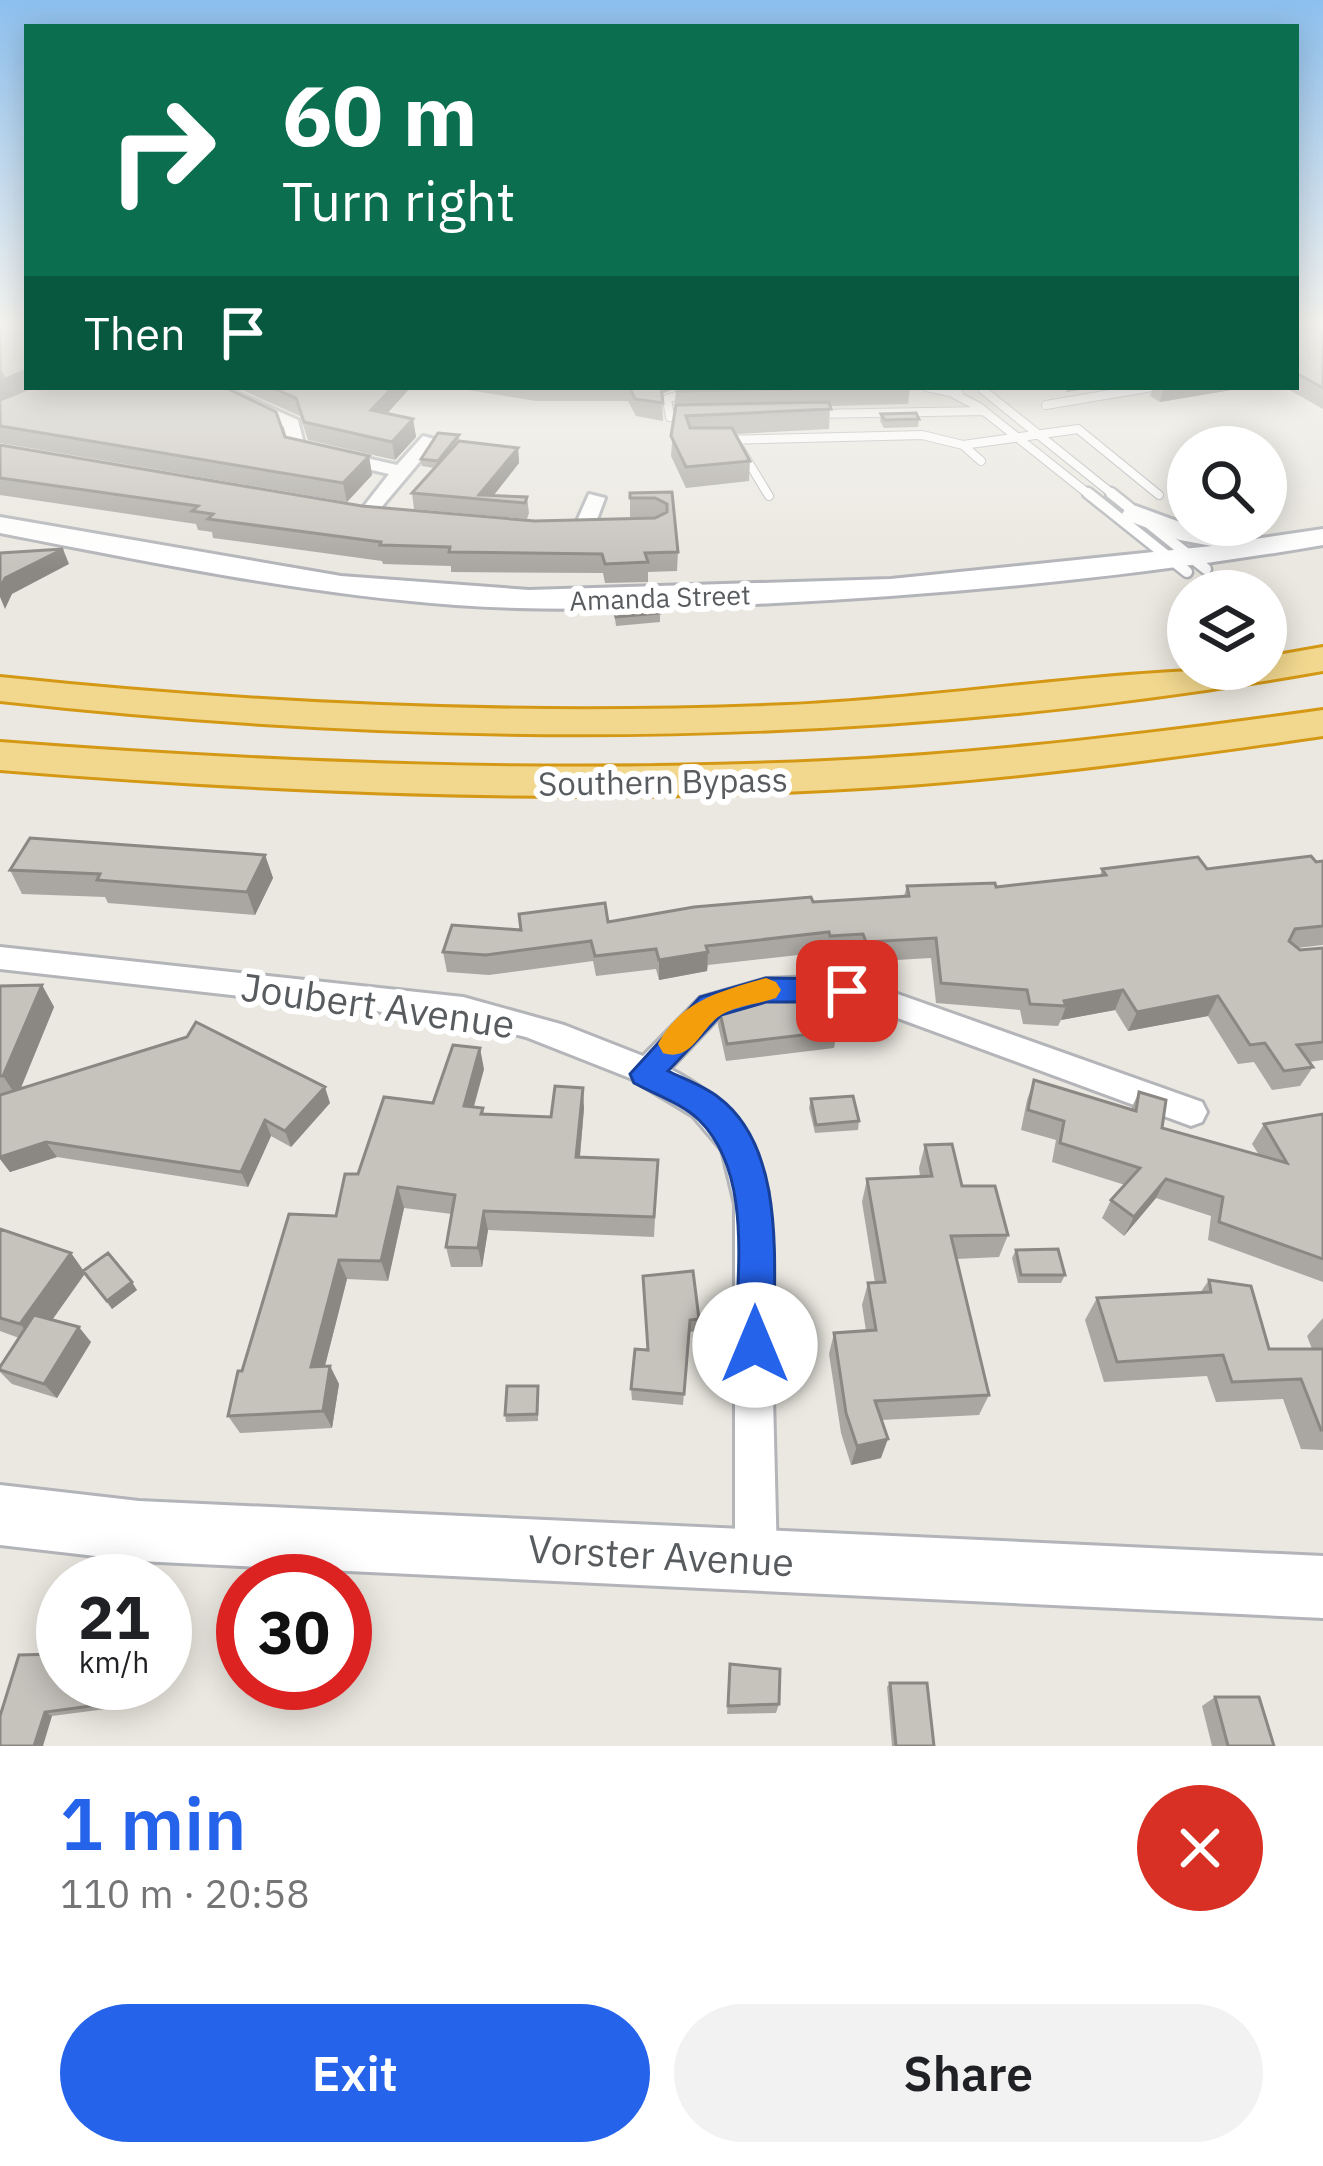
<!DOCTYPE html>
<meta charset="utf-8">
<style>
body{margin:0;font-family:"IBM Plex Sans",sans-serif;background:#f2f2f2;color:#202124;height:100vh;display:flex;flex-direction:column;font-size:45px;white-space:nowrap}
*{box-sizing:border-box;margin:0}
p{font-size:39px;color:#757577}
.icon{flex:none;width:66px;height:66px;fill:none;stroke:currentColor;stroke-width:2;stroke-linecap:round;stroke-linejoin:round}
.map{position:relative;height:1746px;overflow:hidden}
.sheet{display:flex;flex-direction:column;background:#fff;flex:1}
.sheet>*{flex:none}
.banner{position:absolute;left:24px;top:24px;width:1275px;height:366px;border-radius:0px;box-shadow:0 6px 30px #0003;background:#0b6e4f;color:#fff;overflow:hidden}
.controls{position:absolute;left:1167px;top:426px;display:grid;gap:24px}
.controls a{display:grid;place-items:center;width:120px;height:120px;border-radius:50%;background:#fff;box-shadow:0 6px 30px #0003;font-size:60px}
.speed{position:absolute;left:36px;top:1554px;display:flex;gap:24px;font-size:60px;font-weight:700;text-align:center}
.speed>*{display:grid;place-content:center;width:156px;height:156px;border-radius:50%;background:#fff;box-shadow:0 6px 30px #0003;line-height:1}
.speed small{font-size:30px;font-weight:400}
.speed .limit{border:18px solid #d22;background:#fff;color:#111}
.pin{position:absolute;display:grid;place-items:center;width:102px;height:102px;color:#fff;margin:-51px;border-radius:24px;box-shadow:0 6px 18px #0006}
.me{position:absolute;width:132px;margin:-66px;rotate:0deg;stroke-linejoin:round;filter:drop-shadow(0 0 9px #0008)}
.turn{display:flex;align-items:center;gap:42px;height:252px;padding:0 60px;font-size:54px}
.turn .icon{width:156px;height:156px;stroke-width:2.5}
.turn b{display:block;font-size:84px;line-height:102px}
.then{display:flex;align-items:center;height:114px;padding:0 60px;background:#0003;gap:24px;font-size:45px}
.round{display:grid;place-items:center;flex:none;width:126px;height:126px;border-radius:63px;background:#f2f2f2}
.head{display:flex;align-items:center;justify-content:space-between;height:204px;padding:0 60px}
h1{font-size:72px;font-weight:600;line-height:90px;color:#2563eb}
.button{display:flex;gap:24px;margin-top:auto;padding:24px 60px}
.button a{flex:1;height:138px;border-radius:72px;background:#2563eb;color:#fff;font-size:48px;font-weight:600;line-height:138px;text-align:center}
.button a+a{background:#f2f2f2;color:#202124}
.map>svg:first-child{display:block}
</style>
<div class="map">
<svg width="1323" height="1746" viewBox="0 0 1323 1746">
<rect width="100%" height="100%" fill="#eae8e0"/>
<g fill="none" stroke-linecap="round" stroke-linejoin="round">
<defs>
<path id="lane-far1" d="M 927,387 L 959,394
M 983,390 L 1115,496
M 954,394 L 979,407 L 1091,496
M 1046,405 L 1152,387
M 812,414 L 984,411
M 688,416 L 670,417 L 667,399 L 702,387
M 723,440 L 922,435 L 963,445
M 741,450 L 769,496
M 981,461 L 963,445 L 1078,429 L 1159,495"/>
<path id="lane" d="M 1088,493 L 1187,572
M 1111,493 L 1206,569"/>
<path id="street" d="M 203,387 L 224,387 L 298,420 L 304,444 L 397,465 L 423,436 L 438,440 L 379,510 L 398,513 L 398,521 L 366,521 L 357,515 L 389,474 L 290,451 L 284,427 Z
M 589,494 L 605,498 L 593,530 L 583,536 L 573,530 Z
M 0,947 L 463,997 L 564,1025 L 643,1056 L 700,998 L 766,979 L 812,977 L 875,986 L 1202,1102 L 1207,1112 L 1202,1122 L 1191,1126 L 873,1009 L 812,999 L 766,1001 L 721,1015 L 670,1069 C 724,1097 756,1132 768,1193 L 777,1559 L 771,1574 L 756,1580 L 741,1574 L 735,1559 L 735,1204 L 722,1150 L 693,1116 L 630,1078 L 526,1037 L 463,1021 L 0,969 Z"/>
<path id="secondary" d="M 1136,506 L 1188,525 L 1239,534 L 1242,541 L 1323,529 L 1323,545 C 1135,577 946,595 755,604 C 656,608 556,612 456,605 C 302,594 151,562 0,533 L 0,517 L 341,576 L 529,590 L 891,579 L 1212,546 L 1180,540 L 1126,520 L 1122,514 L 1126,508 Z
M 0,1485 L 139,1501 L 1323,1556 L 1323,1618 L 139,1561 L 0,1545 Z"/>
<path id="highway" d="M 1323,647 L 1323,671 C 885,749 441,750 0,701 L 0,677 C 263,705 524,716 788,705 C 948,698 1108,669 1266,669 L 1266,657 Z
M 1323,710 L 1323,736 C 1158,760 993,782 826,790 C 550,804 275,792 0,770 L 0,742 C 275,763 550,774 826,761 C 993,753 1158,733 1323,710 Z"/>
</defs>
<use href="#lane-far1" stroke="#b3b5b9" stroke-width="10"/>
<use href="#lane" stroke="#b3b5b9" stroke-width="15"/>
<use href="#street" stroke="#b3b5b9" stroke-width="6"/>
<use href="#secondary" stroke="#b2b4b9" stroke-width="6"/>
<use href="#highway" stroke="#d49815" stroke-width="6"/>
<use href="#lane-far1" stroke="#fff" stroke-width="8"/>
<use href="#lane" stroke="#fff" stroke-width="10"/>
<use href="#street" fill="#fff" fill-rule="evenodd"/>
<use href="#secondary" fill="#fff" fill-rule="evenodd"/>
<use href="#highway" fill="#f2d88f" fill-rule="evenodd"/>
</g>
<path fill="#aaa7a2" d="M 0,325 L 27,387 L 285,437 L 369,456 L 372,475 L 347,502 L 0,443 Z
M 1296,326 L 1300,330 L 1323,327 L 1323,409 L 1284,387 L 1296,387 Z
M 235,387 L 411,387 L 387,413 L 413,419 L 416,437 L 395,460 L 308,440 L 300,416 Z
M 449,387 L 910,387 L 908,404 L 830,406 L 829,429 L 735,434 L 750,461 L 749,481 L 686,488 L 671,456 L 676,388 L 662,394 L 663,421 L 636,416 L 628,401 L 536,401 Z
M 1153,387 L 1249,387 L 1160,402 L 1150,396 Z
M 881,414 L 919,419 L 918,427 L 884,428 L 880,421 Z
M 459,435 L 459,441 L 518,448 L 519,463 L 493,496 L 527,497 L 529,513 L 527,519 L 414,509 L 412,493 L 434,468 L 422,466 L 421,459 Z
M 0,445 L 362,506 L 535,521 L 657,518 L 630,517 L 630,493 L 672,492 L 678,552 L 677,571 L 648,572 L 648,582 L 605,583 L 603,573 L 451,572 L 451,566 L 383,564 L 382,561 L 213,538 L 212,532 L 198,530 L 196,524 L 0,495 Z
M 613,605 L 660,613 L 660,622 L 616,626 Z
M 265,855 L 273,878 L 255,915 L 108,903 L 105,897 L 22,894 L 10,870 Z
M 1323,861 L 1323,945 L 1297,948 L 1300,950 L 1323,948 L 1323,1060 L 1309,1062 L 1313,1067 L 1300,1086 L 1272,1090 L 1254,1062 L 1238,1064 L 1208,1016 L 1128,1031 L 1115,1010 L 1061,1020 L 1058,1026 L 1023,1024 L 1020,1010 L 936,1003 L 931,958 L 862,962 L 860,954 L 827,956 L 826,952 L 708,965 L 707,971 L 659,980 L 656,969 L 596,976 L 593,961 L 489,975 L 447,972 L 443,952 L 521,930 L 813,902 L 904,896 L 907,886 L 996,887 L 1100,876 L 1102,869 L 1207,869 Z
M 42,985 L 54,1007 L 21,1088 L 330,1103 L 291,1147 L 271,1136 L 248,1187 L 57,1157 L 10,1172 L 0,1159 L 0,986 Z
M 719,1008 L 837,1031 L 834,1048 L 726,1061 L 718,1025 Z
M 484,1069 L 474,1107 L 483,1108 L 484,1114 L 551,1117 L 584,1108 L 580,1157 L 658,1160 L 654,1237 L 488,1230 L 482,1267 L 451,1267 L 446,1247 L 452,1214 L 404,1208 L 388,1281 L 347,1279 L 325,1366 L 330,1366 L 339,1384 L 332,1428 L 240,1433 L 228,1416 L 242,1371 L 336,1216 L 358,1174 L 433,1103 Z
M 1034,1080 L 1131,1109 L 1139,1092 L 1162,1128 L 1259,1155 L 1252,1144 L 1264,1124 L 1323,1114 L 1323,1282 L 1208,1240 L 1211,1216 L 1156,1198 L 1124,1236 L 1102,1218 L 1111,1200 L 1125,1185 L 1052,1162 L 1056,1140 L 1021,1130 L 1027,1100 Z
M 811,1099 L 859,1121 L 858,1130 L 815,1133 L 809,1108 Z
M 925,1145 L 1008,1235 L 999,1257 L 956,1259 L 989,1395 L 979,1415 L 881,1420 L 881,1458 L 851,1465 L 841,1433 L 829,1354 L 834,1333 L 866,1331 L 862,1305 L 868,1283 L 875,1283 L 862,1202 L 867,1179 L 920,1177 L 919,1168 Z
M 0,1229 L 71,1253 L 83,1270 L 137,1290 L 112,1309 L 85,1274 L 52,1320 L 91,1342 L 57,1398 L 12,1384 L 0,1372 L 0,1367 L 19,1338 L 0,1331 Z
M 1016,1250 L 1065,1275 L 1061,1283 L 1018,1283 L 1012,1258 Z
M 643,1276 L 699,1319 L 698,1331 L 689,1332 L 683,1405 L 632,1400 L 631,1389 L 648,1350 Z
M 1209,1280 L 1269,1349 L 1312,1349 L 1307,1336 L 1323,1318 L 1323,1450 L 1301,1449 L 1283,1399 L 1216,1402 L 1207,1376 L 1104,1382 L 1085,1320 L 1097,1298 L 1200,1293 Z
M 538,1386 L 538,1421 L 506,1422 L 505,1415 Z
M 55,1654 L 62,1659 L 60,1668 L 63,1683 L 111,1683 L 106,1709 L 52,1716 L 0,1746 Z
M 730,1664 L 779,1704 L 776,1713 L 727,1714 Z
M 890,1683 L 934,1746 L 892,1746 L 887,1687 Z
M 1215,1697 L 1274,1746 L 1212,1746 L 1202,1706 Z"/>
<path fill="#8b8884" d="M 27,370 L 27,387 L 34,387 L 0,401 L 0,372 Z
M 393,387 L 411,387 L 374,428 L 371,410 Z
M 660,387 L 679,387 L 660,394 Z
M 1068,387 L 1101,387 L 1066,392 Z
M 1164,387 L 1249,387 L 1160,402 Z
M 413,419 L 416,437 L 395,460 L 392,442 Z
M 518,448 L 519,463 L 490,500 L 479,495 Z
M 369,456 L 372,475 L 347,502 L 343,483 Z
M 63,549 L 69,564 L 12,594 L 5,609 L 0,597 L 0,589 L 5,578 Z
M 265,855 L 273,878 L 255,915 L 247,892 Z
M 708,952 L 707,971 L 659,980 L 659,960 Z
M 42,985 L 54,1007 L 17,1097 L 3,1076 Z
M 1123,990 L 1115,1010 L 1061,1020 L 1066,1006 L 1064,1001 Z
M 1218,996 L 1208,1016 L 1128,1031 L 1137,1012 Z
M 480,1048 L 484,1069 L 468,1126 L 464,1106 Z
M 325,1087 L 330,1103 L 291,1147 L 285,1131 Z
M 583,1088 L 584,1108 L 578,1177 L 576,1157 Z
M 265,1120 L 271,1136 L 248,1187 L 241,1172 Z
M 46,1142 L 57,1157 L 10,1172 L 0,1159 L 0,1157 Z
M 1166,1179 L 1156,1198 L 1124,1236 L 1134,1217 Z
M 398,1187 L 404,1208 L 388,1281 L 381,1261 Z
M 484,1211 L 488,1230 L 482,1267 L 478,1248 Z
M 71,1253 L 85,1273 L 36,1343 L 20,1324 Z
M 339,1260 L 347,1279 L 320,1385 L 311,1367 Z
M 132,1282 L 137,1290 L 112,1309 L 107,1301 Z
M 79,1327 L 91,1342 L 57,1398 L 44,1384 Z
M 330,1366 L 339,1384 L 332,1428 L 323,1411 Z
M 888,1439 L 881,1458 L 851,1465 L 857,1446 Z
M 55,1654 L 62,1659 L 58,1674 L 51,1669 Z
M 103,1683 L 111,1683 L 106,1709 L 99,1705 Z
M 45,1712 L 52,1716 L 43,1746 L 34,1746 Z"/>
<path fill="#c6c2bc" stroke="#8b8884" stroke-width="3" d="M 0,325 L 27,325 L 27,370 L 0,381 L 0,378 L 3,376 L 0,371 Z
M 1296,326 L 1300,330 L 1323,327 L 1323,388 L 1296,373 Z
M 32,387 L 224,387 L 276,412 L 285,437 L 369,456 L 343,483 L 0,426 L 0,400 Z
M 270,387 L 393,387 L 371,410 L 413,419 L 392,442 L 304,422 L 296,398 Z
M 629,387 L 661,387 L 663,403 L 635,399 Z
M 676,387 L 892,387 L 677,391 Z
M 829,402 L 831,409 L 686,416 L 690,428 L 732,428 L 750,461 L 686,467 L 671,436 L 676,405 Z
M 916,413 L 919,419 L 885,420 L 881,414 Z
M 438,433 L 459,435 L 438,461 L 421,459 Z
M 459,441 L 518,448 L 479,495 L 527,497 L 525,503 L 412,493 Z
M 0,445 L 362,506 L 535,521 L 655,518 L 667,512 L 667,504 L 655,498 L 630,498 L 630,493 L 672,492 L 678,552 L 645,553 L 648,562 L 605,564 L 602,554 L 449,552 L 450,547 L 380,545 L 381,542 L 208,519 L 213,514 L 192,511 L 198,506 L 0,478 Z
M 63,549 L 5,578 L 0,589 L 0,553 Z
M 657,604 L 660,613 L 616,617 L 613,605 Z
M 30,838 L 265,855 L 247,892 L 97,880 L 100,874 L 10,870 Z
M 1311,856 L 1316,862 L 1323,861 L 1323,926 L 1295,929 L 1289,941 L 1300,950 L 1323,948 L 1323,1042 L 1297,1045 L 1313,1067 L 1284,1071 L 1265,1043 L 1250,1045 L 1218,996 L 1137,1012 L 1123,990 L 1064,1001 L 1066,1006 L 1030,1004 L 1027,990 L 941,983 L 936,938 L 866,942 L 863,934 L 830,936 L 829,932 L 706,946 L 708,952 L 659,960 L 656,949 L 595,956 L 591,941 L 486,955 L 443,952 L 452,925 L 521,930 L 519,914 L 605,903 L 608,922 L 694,907 L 811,897 L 813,902 L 909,896 L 907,886 L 995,883 L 996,887 L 1106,875 L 1102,869 L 1198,857 L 1207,869 Z
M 42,985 L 3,1076 L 0,1076 L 0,986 Z
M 824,991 L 837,1031 L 727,1044 L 719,1008 L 723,1004 Z
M 196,1022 L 325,1087 L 285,1131 L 265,1120 L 241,1172 L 46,1142 L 0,1157 L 0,1095 L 187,1037 Z
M 453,1045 L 480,1048 L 464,1106 L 483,1108 L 481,1114 L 551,1117 L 555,1086 L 583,1088 L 576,1157 L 658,1160 L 654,1217 L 484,1211 L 478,1248 L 446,1247 L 455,1195 L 398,1187 L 381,1261 L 339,1260 L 311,1367 L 330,1366 L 323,1411 L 228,1416 L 238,1371 L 242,1371 L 289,1214 L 336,1216 L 345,1174 L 358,1174 L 384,1097 L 433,1103 Z
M 1034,1080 L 1136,1111 L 1139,1092 L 1166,1100 L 1162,1128 L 1287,1163 L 1264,1124 L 1323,1114 L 1323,1259 L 1219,1222 L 1223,1197 L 1166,1179 L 1134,1217 L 1111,1200 L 1140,1168 L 1060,1143 L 1064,1121 L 1028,1110 Z
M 853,1096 L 859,1121 L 816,1125 L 811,1099 Z
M 952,1144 L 962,1186 L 995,1186 L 1008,1235 L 951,1236 L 989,1395 L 875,1401 L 888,1439 L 857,1446 L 846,1413 L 834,1333 L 876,1330 L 868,1283 L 885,1282 L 867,1179 L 932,1176 L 925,1145 Z
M 0,1229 L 71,1253 L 20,1324 L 0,1318 Z
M 1058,1249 L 1065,1275 L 1021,1275 L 1016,1250 Z
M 108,1253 L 132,1282 L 107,1301 L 83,1271 Z
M 693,1271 L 699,1319 L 690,1320 L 684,1394 L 631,1389 L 635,1349 L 648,1350 L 643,1276 Z
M 1209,1280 L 1251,1286 L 1269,1349 L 1323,1349 L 1323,1430 L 1321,1430 L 1301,1379 L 1232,1382 L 1223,1355 L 1117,1362 L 1097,1298 L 1211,1292 Z
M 34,1315 L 79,1327 L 44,1384 L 0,1370 L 0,1367 Z
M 507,1386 L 538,1386 L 537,1414 L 505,1415 Z
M 55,1654 L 51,1669 L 63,1668 L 63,1683 L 103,1683 L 99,1705 L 45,1712 L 34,1746 L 0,1746 L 0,1716 L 19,1655 Z
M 730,1664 L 780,1669 L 779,1704 L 728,1706 Z
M 890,1683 L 927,1683 L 934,1746 L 896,1746 Z
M 1215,1697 L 1259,1697 L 1274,1746 L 1228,1746 Z"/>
<linearGradient id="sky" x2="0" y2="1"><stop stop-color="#8dc0ee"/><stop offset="0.57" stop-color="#f6f5f1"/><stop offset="1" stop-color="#f6f5f1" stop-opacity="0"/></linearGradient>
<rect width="1323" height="569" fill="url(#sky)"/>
<path fill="#2563eb" stroke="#184099" stroke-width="3" d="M 766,978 L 847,979 L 858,982 L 862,991 L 858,999 L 847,1002 L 766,1002 L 721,1015 L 668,1071 C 684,1079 704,1086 718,1097 C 788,1149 773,1269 774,1345 L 769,1358 L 755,1364 L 742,1358 L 736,1345 C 736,1275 754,1174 699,1120 C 683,1104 654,1094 634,1083 L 630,1074 L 700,997 Z"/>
<path fill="#f59e0b" d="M 766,978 L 776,982 L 781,990 L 776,998 C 759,1004 733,1006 718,1017 C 699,1032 691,1062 663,1053 L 658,1044 C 681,1000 722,991 766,978 Z"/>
<g text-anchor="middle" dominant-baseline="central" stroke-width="12" stroke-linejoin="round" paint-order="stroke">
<g font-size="27" fill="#595c5f" stroke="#fff">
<text transform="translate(660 597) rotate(-2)">Amanda Street</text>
</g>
<g font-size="33" fill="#595c5f" stroke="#fff">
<text transform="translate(663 781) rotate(-1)">Southern Bypass</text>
</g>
<g font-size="39" fill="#595c5f" stroke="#fff">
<text transform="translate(378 1005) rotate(8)">Joubert Avenue</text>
<text transform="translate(661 1555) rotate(3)">Vorster Avenue</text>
</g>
</g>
</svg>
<div class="controls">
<a><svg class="icon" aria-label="search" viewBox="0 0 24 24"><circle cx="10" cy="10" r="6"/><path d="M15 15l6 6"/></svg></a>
<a><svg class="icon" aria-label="layers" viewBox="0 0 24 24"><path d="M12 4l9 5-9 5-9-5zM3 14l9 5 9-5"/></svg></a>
</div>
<div class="speed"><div>21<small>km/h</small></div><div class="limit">30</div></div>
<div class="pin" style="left:847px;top:991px;background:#d93025"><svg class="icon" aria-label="arrive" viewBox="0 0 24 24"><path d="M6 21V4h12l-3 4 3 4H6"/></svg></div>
<svg class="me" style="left:755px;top:1345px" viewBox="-20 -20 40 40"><circle r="19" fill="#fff"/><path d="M0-13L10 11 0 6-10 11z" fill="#2563eb"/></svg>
<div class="banner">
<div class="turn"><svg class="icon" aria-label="right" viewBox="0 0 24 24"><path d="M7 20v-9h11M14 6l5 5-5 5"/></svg><div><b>60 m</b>Turn right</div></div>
<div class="then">Then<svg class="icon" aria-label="arrive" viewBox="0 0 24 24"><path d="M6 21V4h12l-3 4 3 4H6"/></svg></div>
</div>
</div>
<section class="sheet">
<div class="head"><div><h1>1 min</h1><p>110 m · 20:58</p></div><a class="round" style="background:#d93025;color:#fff"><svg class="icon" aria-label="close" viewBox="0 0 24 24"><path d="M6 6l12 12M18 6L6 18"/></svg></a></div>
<div class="button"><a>Exit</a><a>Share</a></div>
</section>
